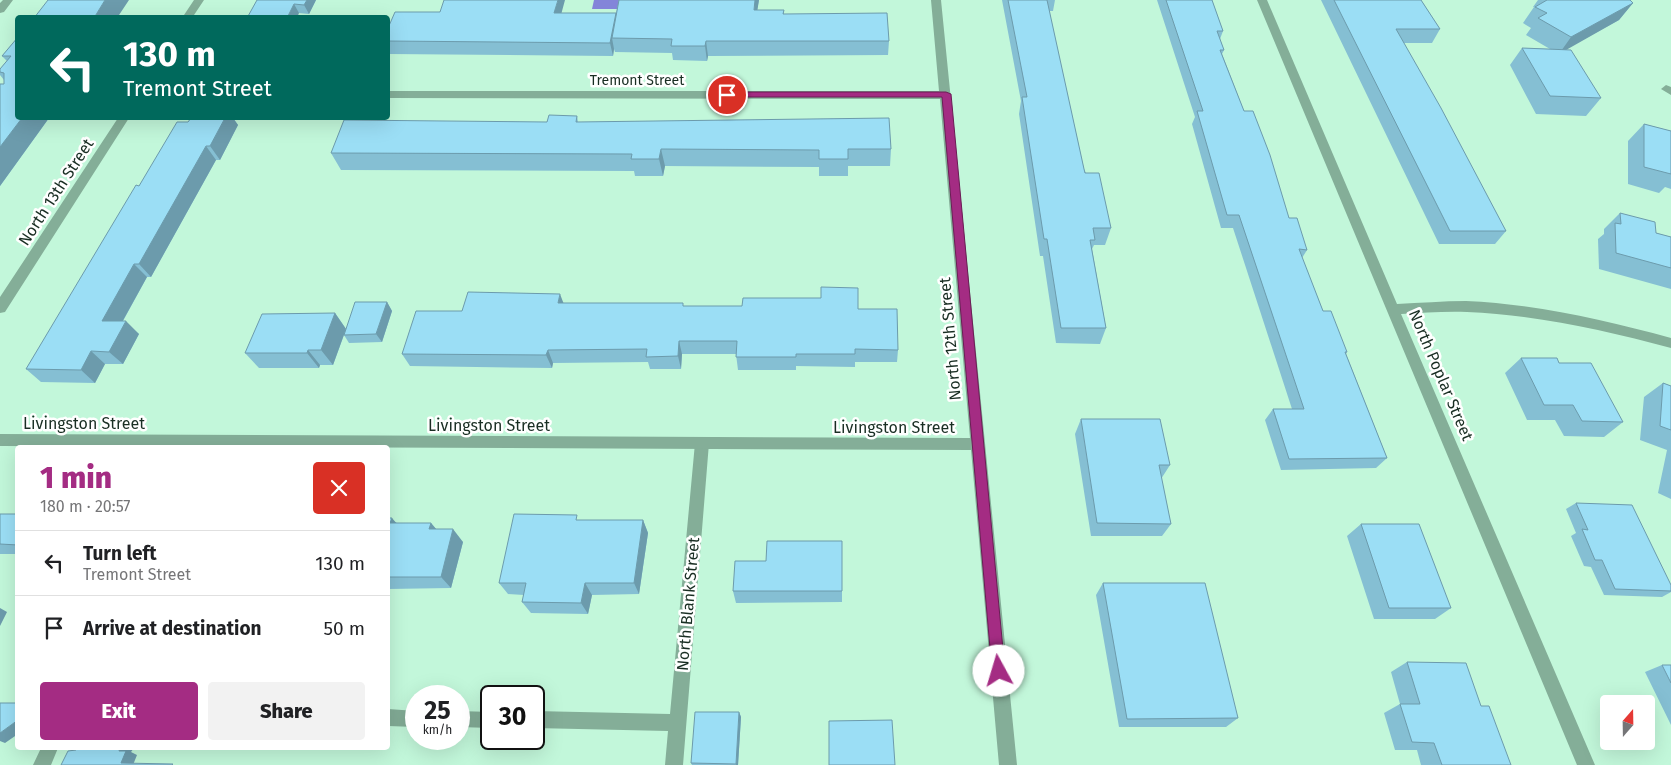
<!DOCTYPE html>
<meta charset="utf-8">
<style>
body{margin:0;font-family:"Fira Sans",sans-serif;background:#f2f2f2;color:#202124;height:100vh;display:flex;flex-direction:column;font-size:19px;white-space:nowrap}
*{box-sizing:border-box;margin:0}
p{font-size:16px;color:#757577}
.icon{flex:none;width:28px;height:28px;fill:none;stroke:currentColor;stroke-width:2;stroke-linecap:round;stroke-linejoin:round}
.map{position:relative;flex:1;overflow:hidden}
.sheet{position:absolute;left:15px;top:445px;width:375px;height:305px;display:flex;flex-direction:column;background:#fff;border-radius:5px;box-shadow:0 5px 20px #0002}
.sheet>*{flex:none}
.guide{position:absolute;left:15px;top:15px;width:375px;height:105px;border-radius:5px;box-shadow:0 5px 20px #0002;background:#00695c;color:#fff;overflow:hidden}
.needle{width:32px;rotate:20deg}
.fabs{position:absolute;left:1600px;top:695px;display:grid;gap:10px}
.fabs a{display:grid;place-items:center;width:55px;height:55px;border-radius:5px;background:#fff;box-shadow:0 5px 20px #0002;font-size:25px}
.speed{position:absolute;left:405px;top:685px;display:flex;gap:10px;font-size:25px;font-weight:700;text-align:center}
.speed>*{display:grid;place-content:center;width:65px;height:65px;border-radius:50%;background:#fff;box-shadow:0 5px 20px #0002;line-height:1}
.speed small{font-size:12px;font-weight:400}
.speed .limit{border:2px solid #111;border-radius:8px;background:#fff;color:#111}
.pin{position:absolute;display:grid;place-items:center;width:42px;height:42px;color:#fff;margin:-21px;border:2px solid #fff;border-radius:50%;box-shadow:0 1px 5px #0007}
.me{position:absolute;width:55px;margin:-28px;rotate:354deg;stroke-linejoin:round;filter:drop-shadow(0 0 4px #0008)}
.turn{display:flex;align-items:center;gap:18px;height:105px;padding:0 25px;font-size:22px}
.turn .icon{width:65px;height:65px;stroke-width:2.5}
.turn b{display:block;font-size:35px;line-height:42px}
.round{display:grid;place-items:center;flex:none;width:52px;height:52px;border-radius:5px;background:#f2f2f2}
.summary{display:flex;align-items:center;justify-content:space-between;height:85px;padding:0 25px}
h1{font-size:30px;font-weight:800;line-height:38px;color:#a42c83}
.primary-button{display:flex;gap:10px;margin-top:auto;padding:10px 25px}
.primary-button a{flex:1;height:58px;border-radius:5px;background:#a42c83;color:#fff;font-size:20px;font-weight:800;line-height:58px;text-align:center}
.primary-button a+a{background:#f2f2f2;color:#202124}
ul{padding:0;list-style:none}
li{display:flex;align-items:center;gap:15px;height:65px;padding:0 25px;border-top:1px solid #e0e0e0}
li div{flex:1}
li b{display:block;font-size:19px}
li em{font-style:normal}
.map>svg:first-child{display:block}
</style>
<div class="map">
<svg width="1671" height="765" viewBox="0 0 1671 765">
<rect width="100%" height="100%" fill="#c2f7da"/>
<path fill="#8385d9" d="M 594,0 L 631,0 L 629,9 L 592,9 Z"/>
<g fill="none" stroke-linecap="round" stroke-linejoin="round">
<path fill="#84ae98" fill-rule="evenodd" d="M 3,0 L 13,0 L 4,12 L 0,13 L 0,3 Z
M 702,437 L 707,439 L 709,443 L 683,765 L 665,765 L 668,731 L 534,728 L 534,711 L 670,714 L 695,443 L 697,439 Z
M 388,709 L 416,711 L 416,727 L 388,726 Z
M 459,711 L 491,712 L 491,728 L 459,727 Z
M 41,748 L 58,748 L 51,765 L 33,765 Z"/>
<path fill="#84ae98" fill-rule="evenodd" d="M 194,0 L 204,0 L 192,18 L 182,18 Z
M 931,0 L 941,0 L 1017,765 L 999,765 L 971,450 L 0,446 L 0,434 L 970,438 L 940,99 L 388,98 L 388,91 L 939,91 Z
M 1257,0 L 1267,0 L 1397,304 C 1420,303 1443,301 1466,301 C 1535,304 1604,320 1671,338 L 1671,348 C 1604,330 1536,315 1467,312 C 1445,311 1423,313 1401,314 L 1595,765 L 1577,765 Z
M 1666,85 L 1671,87 L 1671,95 L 1661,89 Z
M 118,118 L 129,118 L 5,312 L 0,313 L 0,297 Z"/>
</g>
<path fill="#85bfd3" d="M 257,0 L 316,0 L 309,14 L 299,13 Z
M 619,0 L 759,0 L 757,10 L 784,10 L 784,14 L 889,41 L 888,55 L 708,56 L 707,61 L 673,60 L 672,53 L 615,52 L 614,49 L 613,56 L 388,54 L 388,28 L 562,13 L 616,13 Z
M 1002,0 L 1055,0 L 1053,11 L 1049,11 L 1084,169 L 1111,228 L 1105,245 L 1094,245 L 1092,249 L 1106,328 L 1100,344 L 1056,343 L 1043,256 L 1040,256 L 1019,114 L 1021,101 Z
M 1157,0 L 1212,0 L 1223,31 L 1220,39 L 1224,50 L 1222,54 L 1244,111 L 1289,218 L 1307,250 L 1302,258 L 1323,311 L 1347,352 L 1346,354 L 1387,458 L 1376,468 L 1281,470 L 1265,420 L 1273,409 L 1292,409 L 1233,228 L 1221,228 L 1192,124 L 1195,117 Z
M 1321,0 L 1421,0 L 1440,29 L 1432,43 L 1403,43 L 1506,231 L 1495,244 L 1439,244 Z
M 1538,0 L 1630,0 L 1633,3 L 1619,20 L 1566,49 L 1601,98 L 1586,116 L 1536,114 L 1510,65 L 1522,48 L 1550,49 L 1526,35 L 1531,28 L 1523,23 L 1534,7 L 1533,7 Z
M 18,37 L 18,118 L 49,118 L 0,186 L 0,84 L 4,84 L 4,80 L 0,75 L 0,69 L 7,61 L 2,56 Z
M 577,116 L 578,122 L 891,149 L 890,166 L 848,166 L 848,176 L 819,176 L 819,167 L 665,166 L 663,176 L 635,176 L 634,171 L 341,170 L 331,153 L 547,122 Z
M 191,118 L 233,118 L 238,125 L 220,160 L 216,160 L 151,277 L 147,277 L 123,321 L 139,334 L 123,364 L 105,364 L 95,383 L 41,382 L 26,369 L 139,186 L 188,122 Z
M 1644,124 L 1671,131 L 1671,189 L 1665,187 L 1659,193 L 1628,184 L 1628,141 Z
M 1620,213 L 1656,233 L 1671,237 L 1671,289 L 1599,269 L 1598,239 L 1604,234 L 1604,229 Z
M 387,302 L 392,311 L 382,342 L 349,343 L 344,335 L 333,365 L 320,365 L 319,368 L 259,368 L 245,353 L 335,313 L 346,329 Z
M 564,303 L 684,306 L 858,309 L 898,350 L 897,362 L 855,362 L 855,367 L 796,366 L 796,370 L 738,370 L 736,354 L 682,354 L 681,369 L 650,369 L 648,362 L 553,363 L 552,368 L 410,366 L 402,354 L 462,311 Z
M 1521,358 L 1559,363 L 1623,422 L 1604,437 L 1564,436 L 1555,420 L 1527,420 L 1505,373 Z
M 1663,383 L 1671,386 L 1671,499 L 1658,493 L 1667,450 L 1640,440 L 1644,397 Z
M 1081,419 L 1170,465 L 1161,479 L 1171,524 L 1162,536 L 1091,536 L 1075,434 Z
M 1576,503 L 1671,585 L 1671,592 L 1662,597 L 1604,595 L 1591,567 L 1584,566 L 1571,536 L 1576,533 L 1566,509 Z
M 0,514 L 18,514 L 18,554 L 0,554 Z
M 388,518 L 397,523 L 431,523 L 436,529 L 463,542 L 451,588 L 388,589 Z
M 580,520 L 643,520 L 648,533 L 639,594 L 592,595 L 588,614 L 531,613 L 522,602 L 524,595 L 508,594 L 499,583 Z
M 1361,524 L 1451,608 L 1435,619 L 1374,619 L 1347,536 Z
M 842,541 L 842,602 L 736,603 L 733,591 L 766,561 Z
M 1103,583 L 1238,718 L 1226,727 L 1119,727 L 1096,595 Z
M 1407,662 L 1511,765 L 1421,765 L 1417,750 L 1395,750 L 1384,713 L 1400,704 L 1391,672 Z
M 1662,665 L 1671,665 L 1671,725 L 1645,672 Z
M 739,712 L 741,717 L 738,765 L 692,765 L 691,763 Z"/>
<path fill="#6c9bac" d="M 105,0 L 129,0 L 117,18 L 94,18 Z
M 307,0 L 316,0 L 309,14 L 304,5 Z
M 558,0 L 565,0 L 558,26 L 554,13 Z
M 755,0 L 759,0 L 755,25 L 754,10 Z
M 1633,3 L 1619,20 L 1559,54 L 1571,37 Z
M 294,4 L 299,13 L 297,18 L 287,18 Z
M 616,13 L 612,38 L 614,49 L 613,56 L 610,43 Z
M 706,41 L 708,56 L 707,61 L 705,46 Z
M 22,118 L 49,118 L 0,186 L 0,147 Z
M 225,118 L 233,118 L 238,125 L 220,160 L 210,146 Z
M 206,146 L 216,160 L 151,277 L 139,264 Z
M 661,149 L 665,166 L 663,176 L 659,159 Z
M 134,264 L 147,277 L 116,333 L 102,321 Z
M 560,294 L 565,307 L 558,303 Z
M 387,302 L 392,311 L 382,342 L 376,334 Z
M 335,313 L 346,329 L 333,365 L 321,350 Z
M 126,321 L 139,334 L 123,364 L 109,352 Z
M 679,341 L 682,354 L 681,369 L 678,356 Z
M 308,350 L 320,365 L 319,368 L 307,353 Z
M 548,350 L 553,363 L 552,368 L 546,355 Z
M 91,351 L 105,364 L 95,383 L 81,370 Z
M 392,518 L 403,531 L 390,523 Z
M 643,520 L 648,533 L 639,594 L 634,583 Z
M 431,523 L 442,536 L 429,529 Z
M 453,529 L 463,542 L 451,588 L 441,577 Z
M 585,583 L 592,595 L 588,614 L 581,603 Z
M 0,608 L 7,612 L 0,626 Z
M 739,712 L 741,717 L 738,765 L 736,765 Z
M 18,720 L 18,734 L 5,743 L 0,741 L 0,733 Z
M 120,748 L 134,748 L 131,752 L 137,755 L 133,765 L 121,763 L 119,751 Z"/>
<path fill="#9bdef5" stroke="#6c9bac" d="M 48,0 L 105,0 L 94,18 L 34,18 Z
M 257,0 L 307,0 L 304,5 L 294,4 L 287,18 L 247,18 Z
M 444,0 L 558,0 L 554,13 L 616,13 L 610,43 L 388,41 L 388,28 L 395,12 L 440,12 Z
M 619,0 L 755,0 L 754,10 L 784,10 L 783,14 L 887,13 L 889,41 L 706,41 L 705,46 L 671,46 L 672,39 L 612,38 Z
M 1008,0 L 1047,0 L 1084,169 L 1085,173 L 1099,173 L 1111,228 L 1093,228 L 1095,240 L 1090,240 L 1106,328 L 1061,328 L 1047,239 L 1044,239 L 1022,97 L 1027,97 Z
M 1166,0 L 1212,0 L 1223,31 L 1217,31 L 1224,50 L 1220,50 L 1244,111 L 1253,111 L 1270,155 L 1289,218 L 1297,218 L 1307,250 L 1299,249 L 1323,311 L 1331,311 L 1347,352 L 1345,352 L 1387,458 L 1289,459 L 1273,409 L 1304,409 L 1239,215 L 1227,215 L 1197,111 L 1203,111 Z
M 1334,0 L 1421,0 L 1440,29 L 1396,29 L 1441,108 L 1506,231 L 1450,231 Z
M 1547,0 L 1630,0 L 1633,3 L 1571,37 L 1538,18 L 1547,13 L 1535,7 Z
M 18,37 L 18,118 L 22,118 L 0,147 L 0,84 L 4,84 L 4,73 L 0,72 L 0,69 L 11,56 L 2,56 Z
M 1522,48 L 1571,50 L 1601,98 L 1550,96 Z
M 549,115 L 577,116 L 576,122 L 889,118 L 891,149 L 848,149 L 848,159 L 819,159 L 819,150 L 661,149 L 659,159 L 631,159 L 632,154 L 331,153 L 344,120 L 547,122 Z
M 191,118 L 225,118 L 210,146 L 206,146 L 139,264 L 134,264 L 102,321 L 126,321 L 109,352 L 91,351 L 81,370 L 26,369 L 136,185 L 139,186 L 177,122 L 188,122 Z
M 1644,124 L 1671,131 L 1671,174 L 1644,167 Z
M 1620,213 L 1655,222 L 1656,233 L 1671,237 L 1671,268 L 1616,253 L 1615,223 L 1621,224 Z
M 821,287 L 858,288 L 858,309 L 897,309 L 898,350 L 855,349 L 855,354 L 796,354 L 796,357 L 736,357 L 737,341 L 679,341 L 678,356 L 646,357 L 647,349 L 548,350 L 546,355 L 402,354 L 416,311 L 462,311 L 468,292 L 560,294 L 558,303 L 683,303 L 683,306 L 742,306 L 743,298 L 821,298 Z
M 355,302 L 387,302 L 376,334 L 344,335 Z
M 335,313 L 321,350 L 308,350 L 307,353 L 245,353 L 262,314 Z
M 1521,358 L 1557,358 L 1559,363 L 1591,363 L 1623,422 L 1582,421 L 1573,405 L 1544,405 Z
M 1663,383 L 1671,386 L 1671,430 L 1660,426 Z
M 1081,419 L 1160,419 L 1170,465 L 1159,465 L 1171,524 L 1097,523 Z
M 1576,503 L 1632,505 L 1671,585 L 1671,591 L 1615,589 L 1602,560 L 1595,560 L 1582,529 L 1588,530 Z
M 0,514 L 18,514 L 18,545 L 0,544 Z
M 514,514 L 577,515 L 576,520 L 643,520 L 634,583 L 585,583 L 581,603 L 522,602 L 526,583 L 499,583 Z
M 388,518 L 392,518 L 390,523 L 431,523 L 429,529 L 453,529 L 441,577 L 388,577 Z
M 1361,524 L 1419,524 L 1451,608 L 1389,608 Z
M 767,541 L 842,541 L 842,591 L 733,591 L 735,561 L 766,561 Z
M 1103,583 L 1205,583 L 1238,718 L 1127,719 Z
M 1407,662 L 1466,663 L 1481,706 L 1489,706 L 1511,765 L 1442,765 L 1434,743 L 1412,742 L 1400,704 L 1420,704 Z
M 1662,665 L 1671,665 L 1671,683 Z
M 0,703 L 18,703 L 18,720 L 0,733 Z
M 695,712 L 739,712 L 736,764 L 691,763 Z
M 892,720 L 895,765 L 829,765 L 829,721 Z
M 77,748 L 120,748 L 119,751 L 126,751 L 121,763 L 173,764 L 172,765 L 61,765 L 68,751 L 76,750 Z"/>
<path fill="#a42c83" stroke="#6b1d55" d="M 727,92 L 946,92 L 951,94 L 1005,671 L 1003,676 L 999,678 L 994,676 L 992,671 L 942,97 L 724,97 L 724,93 Z"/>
<g text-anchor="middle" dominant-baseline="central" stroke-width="5" stroke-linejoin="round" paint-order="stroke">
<g font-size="14" fill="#192e23" stroke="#fff">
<text x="637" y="80">Tremont Street</text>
</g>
<g font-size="16" fill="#192e23" stroke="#fff">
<text transform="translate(56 192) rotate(-57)">North 13th Street</text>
<text transform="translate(950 339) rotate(-95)">North 12th Street</text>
<text transform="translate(1441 375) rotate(67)">North Poplar Street</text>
<text x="84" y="423">Livingston Street</text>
<text x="489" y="425">Livingston Street</text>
<text x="894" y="427">Livingston Street</text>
<text transform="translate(688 604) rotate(-85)">North Blank Street</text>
</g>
</g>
</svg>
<div class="fabs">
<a><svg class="needle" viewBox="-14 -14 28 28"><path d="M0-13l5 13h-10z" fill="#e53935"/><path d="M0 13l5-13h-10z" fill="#757577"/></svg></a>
</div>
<div class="speed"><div>25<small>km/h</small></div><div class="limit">30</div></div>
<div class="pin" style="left:727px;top:95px;background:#d93025"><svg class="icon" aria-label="arrive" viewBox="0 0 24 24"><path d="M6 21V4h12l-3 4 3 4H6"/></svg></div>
<svg class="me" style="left:999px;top:671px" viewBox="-20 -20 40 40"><circle r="19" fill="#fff"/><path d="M0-13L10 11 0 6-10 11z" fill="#a42c83"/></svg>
<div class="guide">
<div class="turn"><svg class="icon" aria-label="left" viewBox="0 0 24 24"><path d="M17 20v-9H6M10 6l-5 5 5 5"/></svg><div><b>130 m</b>Tremont Street</div></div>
</div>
<section class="sheet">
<div class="summary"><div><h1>1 min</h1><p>180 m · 20:57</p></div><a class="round" style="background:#d93025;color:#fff"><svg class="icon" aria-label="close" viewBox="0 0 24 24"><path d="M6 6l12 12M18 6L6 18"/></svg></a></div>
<ul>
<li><svg class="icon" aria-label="left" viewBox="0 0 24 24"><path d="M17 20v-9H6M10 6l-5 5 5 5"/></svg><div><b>Turn left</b><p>Tremont Street</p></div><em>130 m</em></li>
<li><svg class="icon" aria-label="arrive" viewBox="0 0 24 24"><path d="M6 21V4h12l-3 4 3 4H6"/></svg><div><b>Arrive at destination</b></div><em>50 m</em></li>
</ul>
<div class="primary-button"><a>Exit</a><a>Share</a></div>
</section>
</div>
